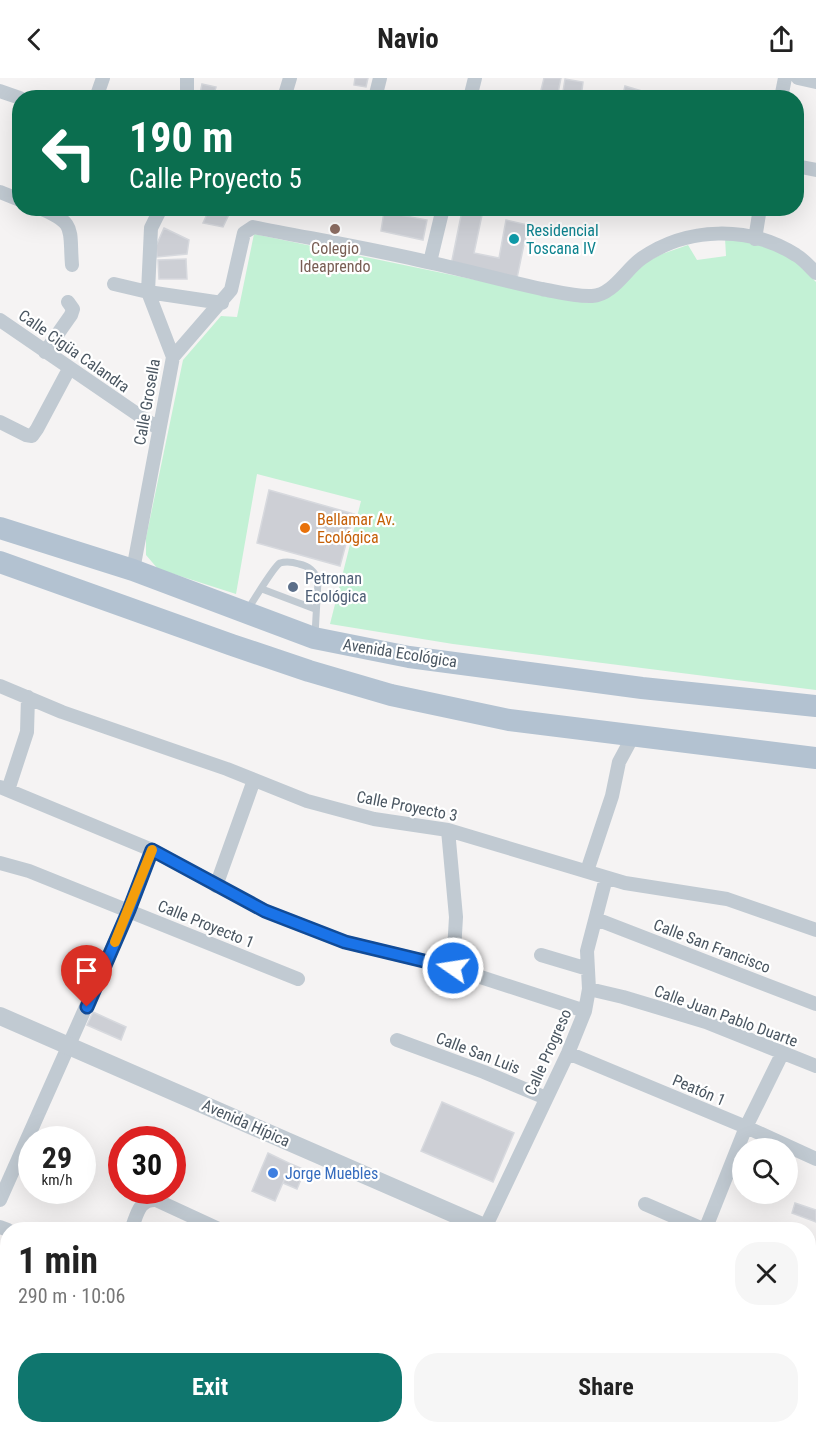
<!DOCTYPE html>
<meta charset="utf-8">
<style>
body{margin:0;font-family:"Roboto Condensed",sans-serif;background:#f6f6f6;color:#222;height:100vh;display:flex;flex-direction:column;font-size:22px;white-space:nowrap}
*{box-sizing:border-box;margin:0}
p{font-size:20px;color:#767676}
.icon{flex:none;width:33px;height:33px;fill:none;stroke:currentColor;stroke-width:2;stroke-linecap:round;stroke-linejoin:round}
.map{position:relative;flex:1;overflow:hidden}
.sheet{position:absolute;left:0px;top:1144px;width:816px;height:212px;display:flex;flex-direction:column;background:#fff;border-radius:24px 24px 0 0;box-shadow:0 6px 24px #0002}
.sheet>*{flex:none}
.banner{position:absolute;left:12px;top:12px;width:792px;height:126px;border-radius:24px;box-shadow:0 6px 24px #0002;background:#0b6e4f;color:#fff;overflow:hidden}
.tools{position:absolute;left:732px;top:1060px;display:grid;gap:12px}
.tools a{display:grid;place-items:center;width:66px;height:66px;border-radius:50%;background:#fff;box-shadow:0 6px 24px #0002;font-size:30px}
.speed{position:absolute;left:18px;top:1048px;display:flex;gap:12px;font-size:30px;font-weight:700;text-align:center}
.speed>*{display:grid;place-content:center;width:78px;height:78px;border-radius:50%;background:#fff;box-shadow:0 6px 24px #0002;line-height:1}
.speed small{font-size:15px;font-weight:400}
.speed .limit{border:9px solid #d22;background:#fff;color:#111}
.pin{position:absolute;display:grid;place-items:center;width:51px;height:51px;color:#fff;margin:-62px -26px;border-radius:50% 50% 50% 0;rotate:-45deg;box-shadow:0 0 6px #0007}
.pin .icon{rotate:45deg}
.me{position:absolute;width:66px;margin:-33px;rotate:283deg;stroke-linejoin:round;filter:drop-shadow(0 0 4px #0008)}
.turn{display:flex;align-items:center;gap:21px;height:126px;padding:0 18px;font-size:27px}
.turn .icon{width:78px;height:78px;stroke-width:2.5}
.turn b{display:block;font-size:42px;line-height:51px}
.round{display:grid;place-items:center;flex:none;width:63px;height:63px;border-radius:24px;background:#f6f6f6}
.overview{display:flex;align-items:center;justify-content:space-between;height:102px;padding:0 18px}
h1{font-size:36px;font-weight:700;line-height:45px}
.cta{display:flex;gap:12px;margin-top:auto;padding:12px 18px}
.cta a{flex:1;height:69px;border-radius:24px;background:#0f766e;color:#fff;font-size:24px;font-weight:700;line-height:69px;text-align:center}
.cta a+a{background:#f6f6f6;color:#222}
header{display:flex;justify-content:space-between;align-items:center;height:78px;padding:0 18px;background:#fff;font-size:27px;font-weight:700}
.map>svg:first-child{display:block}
</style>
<header><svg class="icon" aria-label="back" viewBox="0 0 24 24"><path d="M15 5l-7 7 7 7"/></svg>Navio<svg class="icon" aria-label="share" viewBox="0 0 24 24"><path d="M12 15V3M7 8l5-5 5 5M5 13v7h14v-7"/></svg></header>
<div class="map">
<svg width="816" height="1355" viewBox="0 0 816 1355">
<rect width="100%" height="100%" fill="#f5f3f3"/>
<path fill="#c3f1d5" d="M 254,156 L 588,225 L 615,200 L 662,176 L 688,167 L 697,182 L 726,178 L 725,160 L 773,169 L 795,183 L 816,204 L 816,612 L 453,566 L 330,546 L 361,423 L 257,396 L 236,516 L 158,491 L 146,477 L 146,460 L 183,282 L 221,238 L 237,239 Z"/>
<path fill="#cdcfd5" stroke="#d7d9de" stroke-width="1.5" d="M 355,0 L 368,0 L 366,9 L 354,7 Z
M 544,0 L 561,0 L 557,20 L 547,20 L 548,15 L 541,12 Z
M 565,1 L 583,4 L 581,20 L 562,20 Z
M 202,6 L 216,9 L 213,20 L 199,20 Z
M 625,8 L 642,13 L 640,20 L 622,20 Z
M 219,13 L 232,16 L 232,20 L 217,20 Z
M 129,130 L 147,130 L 145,137 Z
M 210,130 L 232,130 L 223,149 L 203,145 Z
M 462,133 L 482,137 L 474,175 L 499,180 L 506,142 L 528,147 L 517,200 L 451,187 Z
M 384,134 L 427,142 L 423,162 L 381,153 Z
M 164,150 L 189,162 L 187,176 L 157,179 L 156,168 Z
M 186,181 L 187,201 L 159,201 L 158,182 Z
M 269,412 L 354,436 L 340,488 L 257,465 Z
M 93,934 L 126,949 L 121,962 L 87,947 Z
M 442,1024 L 514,1055 L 493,1104 L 421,1073 Z
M 268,1075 L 291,1086 L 275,1123 L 252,1113 Z
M 291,1086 L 305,1092 L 297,1111 L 283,1105 Z
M 795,1125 L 816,1132 L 816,1144 L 792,1135 Z
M 808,1265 L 816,1268 L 816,1282 L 808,1279 Z"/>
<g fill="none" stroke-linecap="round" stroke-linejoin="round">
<path stroke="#c1cad2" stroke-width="7" d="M 262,511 L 315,531
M 248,531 C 254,522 274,488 280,485 C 286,483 293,484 299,486 C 309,488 315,493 318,503 L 315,557"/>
<path stroke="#c1cad2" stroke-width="14" d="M 187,0 L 187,20
M 798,0 L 816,4
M 0,13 L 20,20
M 96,20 L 103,0
M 284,20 L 290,0
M 375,20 L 380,0
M 470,20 L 475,0
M 781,20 L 785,0
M 796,88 L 816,92
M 0,114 L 20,122
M 40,130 C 77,146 69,150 72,187
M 755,161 L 760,130
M 430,184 L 443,130
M 114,206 L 148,214 L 222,225
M 0,242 L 159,351
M 45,274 L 71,237 L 73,231 L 68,224
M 173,279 L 231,212 L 244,155 L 253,149 C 313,161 373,171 432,185 C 469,193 505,203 542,211 C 558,214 576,219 592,218 C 613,217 626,191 642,180 C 687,149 749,147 796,177 C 803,181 810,189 816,195
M 0,344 L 26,357 L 32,358 L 37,351 L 69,291
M 133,492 L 173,279 L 148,214 L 151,150 L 161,130
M 0,608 L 62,634 L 227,691 L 307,723 L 374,741 L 448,752 L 625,805 L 727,821 L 816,852
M 0,709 L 152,772 L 265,833 L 345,864 L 453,890 L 585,933
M 8,712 L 27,654 L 28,619
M 448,752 L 456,839 L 453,890
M 0,785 L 29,793 L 298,901
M 587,793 L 612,718 L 619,684 L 633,658
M 216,808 L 254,702
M 596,841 L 816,926
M 541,877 L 588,891
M 589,911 L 623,919 L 706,944 L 816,988
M 397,962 L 484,994 L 546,1020
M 568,975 L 746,1049 L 816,1081
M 0,1122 L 129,832 L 152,772
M 645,1126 L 705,1152
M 0,1149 L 8,1152
M 131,1152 C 137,1138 138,1121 156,1122 L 221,1152
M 484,1152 L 568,975 L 585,933 L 589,911 L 587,873 L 606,800
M 705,1152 L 746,1049 L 782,976
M 808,1204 L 816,1185
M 0,1297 L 8,1300
M 138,1348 L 155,1355
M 181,1348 L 196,1355
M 431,1348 L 446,1355
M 610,1348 L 624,1355
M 57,1355 L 60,1348
M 164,1355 L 174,1348
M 288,1355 L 291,1348
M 395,1355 L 397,1348
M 566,1355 L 569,1348"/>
<path stroke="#c1cad2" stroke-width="18" d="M 0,938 L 491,1152
M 808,1296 L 816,1299"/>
<path stroke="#b3c2d1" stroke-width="22" d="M 0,450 L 133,492 L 314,560 L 409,579 L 642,610 L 816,628
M 0,484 L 232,567 L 309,593 L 391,617 L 509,642 L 816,680"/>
</g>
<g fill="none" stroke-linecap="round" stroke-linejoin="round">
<defs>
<path id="route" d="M 87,929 L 129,832 L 152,772 L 265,833 L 345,864 L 453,890"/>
</defs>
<use href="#route" stroke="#114b97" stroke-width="15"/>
<use href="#route" stroke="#1a73e8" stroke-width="10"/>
<path stroke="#f59e0b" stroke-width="10" d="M 115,864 L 152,772"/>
</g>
<circle fill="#8d6e63" stroke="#fff" stroke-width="2" cx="335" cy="151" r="6"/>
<circle fill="#0f9aa8" stroke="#fff" stroke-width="2" cx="514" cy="161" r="6"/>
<circle fill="#e8710a" stroke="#fff" stroke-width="2" cx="305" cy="450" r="6"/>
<circle fill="#5c6f8a" stroke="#fff" stroke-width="2" cx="293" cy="509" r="6"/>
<circle fill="#3f7fe0" stroke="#fff" stroke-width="2" cx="273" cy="1095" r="6"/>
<g text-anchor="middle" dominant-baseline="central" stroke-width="4.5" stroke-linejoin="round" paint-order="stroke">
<g font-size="16" fill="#0d838f" stroke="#fff" text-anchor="start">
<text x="526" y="152">Residencial<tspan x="526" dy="18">Toscana IV</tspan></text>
</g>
<g font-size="16" fill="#785e54" stroke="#fff">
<text x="335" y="170">Colegio<tspan x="335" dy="18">Ideaprendo</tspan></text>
</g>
<g font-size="16" fill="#4a5661" stroke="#fff">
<text transform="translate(74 273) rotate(35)">Calle Cigüa Calandra</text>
<text transform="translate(147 324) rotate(-80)">Calle Grosella</text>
<text transform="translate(400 575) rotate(9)">Avenida Ecológica</text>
<text transform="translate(407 728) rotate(11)">Calle Proyecto 3</text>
<text transform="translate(206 846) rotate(22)">Calle Proyecto 1</text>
<text transform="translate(712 868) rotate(21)">Calle San Francisco</text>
<text transform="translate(726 938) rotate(20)">Calle Juan Pablo Duarte</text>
<text transform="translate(548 974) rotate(-66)">Calle Progreso</text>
<text transform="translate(478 975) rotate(21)">Calle San Luis</text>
<text transform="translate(699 1012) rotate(23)">Peatón 1</text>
<text transform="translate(246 1045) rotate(24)">Avenida Hípica</text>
</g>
<g font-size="16" fill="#c56008" stroke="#fff" text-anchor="start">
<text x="317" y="441">Bellamar Av.<tspan x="317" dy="18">Ecológica</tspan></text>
</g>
<g font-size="16" fill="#4e5e75" stroke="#fff" text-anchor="start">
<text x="305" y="500">Petronan<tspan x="305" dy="18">Ecológica</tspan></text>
</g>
<g font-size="16" fill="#366cbe" stroke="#fff" text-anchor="start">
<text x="285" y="1095">Jorge Muebles</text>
</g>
</g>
</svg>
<div class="tools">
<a><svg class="icon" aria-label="search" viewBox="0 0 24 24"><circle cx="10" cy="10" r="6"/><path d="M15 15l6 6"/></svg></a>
</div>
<div class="speed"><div>29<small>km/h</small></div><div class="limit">30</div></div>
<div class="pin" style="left:87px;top:929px;background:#d93025"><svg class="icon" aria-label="arrive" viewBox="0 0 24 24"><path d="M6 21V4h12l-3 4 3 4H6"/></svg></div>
<svg class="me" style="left:453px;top:890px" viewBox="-20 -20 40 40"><circle r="17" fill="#1a73e8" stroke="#fff" stroke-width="3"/><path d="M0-11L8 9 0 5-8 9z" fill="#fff"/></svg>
<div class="banner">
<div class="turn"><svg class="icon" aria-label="left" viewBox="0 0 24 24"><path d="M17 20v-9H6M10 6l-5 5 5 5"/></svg><div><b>190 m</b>Calle Proyecto 5</div></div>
</div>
<section class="sheet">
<div class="overview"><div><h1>1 min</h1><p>290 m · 10:06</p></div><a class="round"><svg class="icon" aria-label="close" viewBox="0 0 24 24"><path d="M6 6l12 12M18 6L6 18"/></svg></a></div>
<div class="cta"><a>Exit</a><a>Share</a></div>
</section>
</div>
